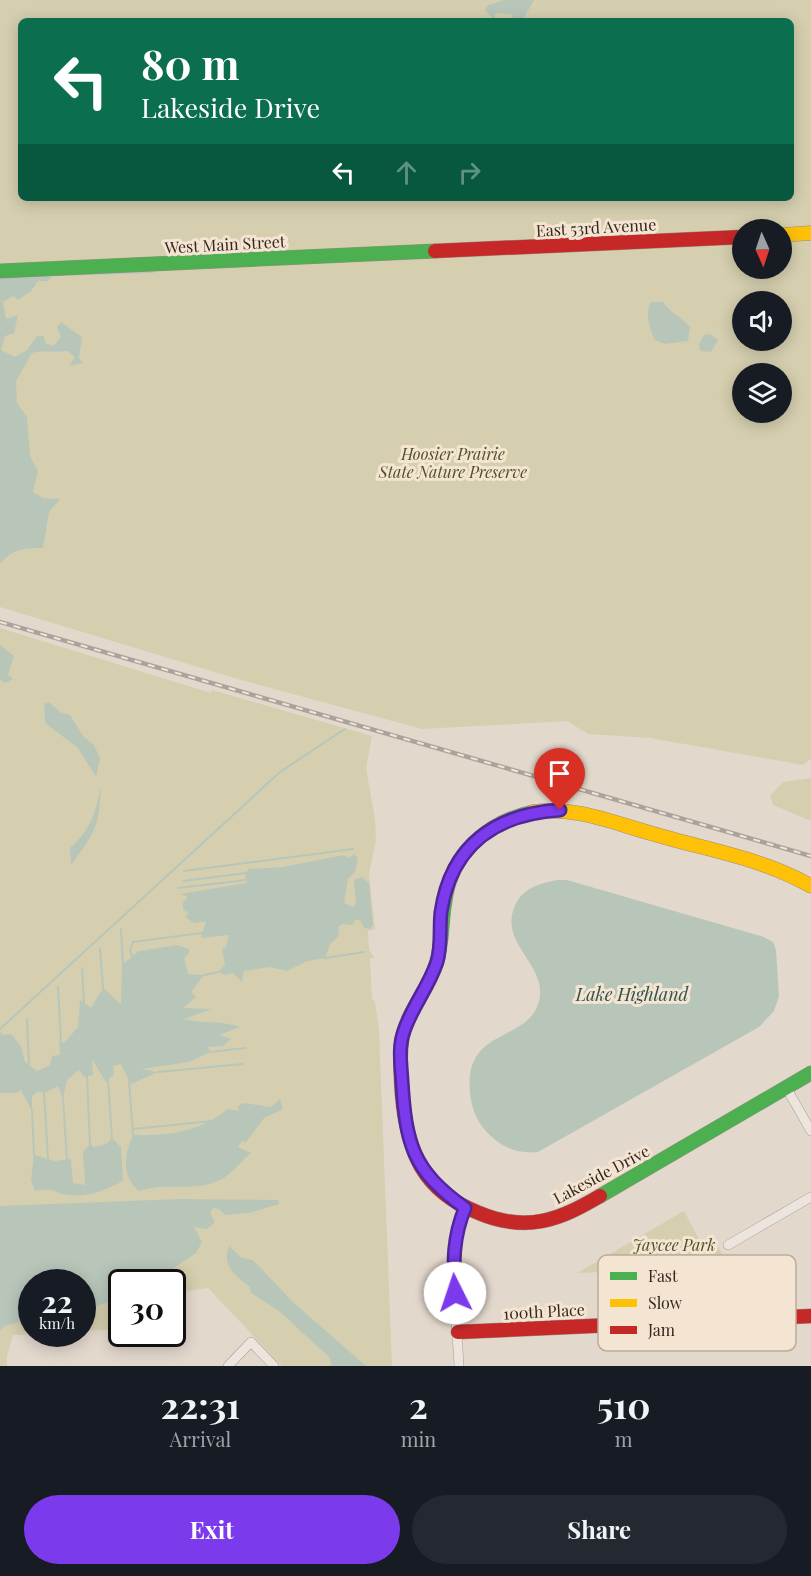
<!DOCTYPE html>
<style>
body{margin:0;font-family:"Playfair Display",serif;background:#242831;color:#f1f3f6;height:100vh;display:flex;flex-direction:column;font-size:22px;white-space:nowrap}
*{box-sizing:border-box;margin:0}
p{font-size:20px;color:#9ea1a6}
.icon{flex:none;width:33px;height:33px;fill:none;stroke:currentColor;stroke-width:2;stroke-linecap:round;stroke-linejoin:round}
.map{position:relative;height:1366px;overflow:hidden}
.panel{display:flex;flex-direction:column;background:#171b24;flex:1}
.panel>*{flex:none}
.banner{position:absolute;left:18px;top:18px;width:776px;height:183px;border-radius:9px;box-shadow:0 3px 15px #0003;background:#0b6e4f;color:#fff;overflow:hidden}
.needle{width:39px;rotate:177deg}
.tools{position:absolute;left:732px;top:219px;display:grid;gap:12px}
.tools a{display:grid;place-items:center;width:60px;height:60px;border-radius:50%;background:#171b24;box-shadow:0 3px 15px #0003;font-size:30px}
.speed{position:absolute;left:18px;top:1269px;display:flex;gap:12px;font-size:30px;font-weight:700;text-align:center}
.speed>*{display:grid;place-content:center;width:78px;height:78px;border-radius:50%;background:#171b24;box-shadow:0 3px 15px #0003;line-height:1}
.speed small{font-size:15px;font-weight:400}
.speed .limit{border:3px solid #111;border-radius:9px;background:#fff;color:#111}
.pin{position:absolute;display:grid;place-items:center;width:51px;height:51px;color:#fff;margin:-62px -26px;border-radius:50% 50% 50% 0;rotate:-45deg;box-shadow:0 0 6px #0007}
.pin .icon{rotate:45deg}
.me{position:absolute;width:66px;margin:-33px;rotate:356deg;stroke-linejoin:round;filter:drop-shadow(0 0 4px #0008)}
.turn{display:flex;align-items:center;gap:21px;height:126px;padding:0 24px;font-size:27px}
.turn .icon{width:78px;height:78px;stroke-width:2.5}
.turn b{display:block;font-size:42px;line-height:51px}
.lanes{display:flex;align-items:center;height:57px;padding:0 24px;background:#0003;justify-content:center;gap:30px;direction:ltr}
.lanes .off{opacity:.35}
.eta{display:flex;justify-content:space-evenly;align-items:center;height:102px;text-align:center}
.eta b{font-size:36px;font-weight:700;line-height:42px}
.action{display:flex;gap:12px;margin-top:auto;padding:12px 24px}
.action a{flex:1;height:69px;border-radius:36px;background:#7c3aed;color:#fff;font-size:24px;font-weight:700;line-height:69px;text-align:center}
.action a+a{background:#242831;color:#f1f3f6}
.map>svg:first-child{display:block}
</style>
<div class="map">
<svg width="811" height="1366" viewBox="0 0 811 1366">
<rect width="100%" height="100%" fill="#e3d8cc"/>
<path fill="#d5cfaf" fill-rule="evenodd" d="M 0,0 L 811,0 L 811,759 L 803,765 L 650,738 L 588,734 L 567,721 L 422,729 L 241,680 L 0,607 ZM 21,21 L 790,21 L 790,198 L 21,198 ZM 742,230 L 782,230 L 782,268 L 742,268 ZM 742,302 L 782,302 L 782,340 L 742,340 ZM 742,374 L 782,374 L 782,412 L 742,412 Z
M 0,628 L 211,693 L 212,690 L 372,736 L 366,768 L 375,819 L 376,840 L 369,874 L 375,929 L 368,931 L 369,949 L 374,958 L 370,958 L 372,999 L 375,1001 L 379,1031 L 392,1366 L 282,1366 L 208,1288 L 187,1291 L 174,1310 L 186,1321 L 182,1333 L 168,1336 L 160,1334 L 172,1334 L 172,1282 L 122,1282 L 121,1322 L 111,1323 L 108,1330 L 83,1331 L 82,1282 L 32,1282 L 32,1334 L 43,1334 L 13,1335 L 7,1356 L 7,1366 L 0,1366 Z
M 811,778 L 811,821 L 773,805 L 770,796 L 783,782 Z
M 684,1211 L 702,1245 L 716,1244 L 723,1255 L 730,1257 L 730,1266 L 664,1269 L 667,1317 L 658,1318 L 655,1270 L 577,1273 Z"/>
<path fill="#b8c6ba" d="M 504,0 L 534,0 L 523,19 L 512,19 L 512,14 L 495,13 L 495,21 L 485,10 L 488,5 Z
M 158,269 L 153,273 L 52,276 L 48,281 L 38,281 L 31,291 L 18,300 L 13,296 L 3,302 L 6,319 L 18,315 L 14,333 L 5,336 L 1,350 L 15,357 L 27,350 L 37,336 L 44,336 L 45,343 L 53,346 L 61,337 L 57,327 L 61,322 L 82,337 L 79,358 L 83,363 L 69,366 L 75,357 L 67,351 C 55,353 44,350 32,353 L 16,381 L 17,403 L 27,417 L 30,456 L 38,471 L 33,492 L 43,498 L 60,499 L 49,512 L 43,548 C 24,548 12,549 0,564 L 0,276 Z
M 651,302 L 663,302 C 669,312 682,317 690,327 L 688,341 L 665,344 L 655,340 C 649,329 645,313 651,302 Z
M 710,334 L 718,340 L 711,352 L 700,351 L 699,344 L 704,335 Z
M 0,645 L 14,656 L 8,675 L 13,679 L 6,683 L 0,680 Z
M 49,702 L 60,712 L 70,715 L 83,736 L 94,745 L 100,758 L 96,777 L 78,748 L 45,723 L 44,704 Z
M 101,787 C 99,827 95,833 71,865 L 70,848 C 91,829 95,814 101,787 Z
M 354,854 L 358,858 L 355,872 L 348,879 L 344,903 L 353,907 L 356,904 L 354,880 L 362,877 L 369,883 L 373,925 L 370,929 L 364,928 L 360,920 L 355,920 L 352,925 L 343,924 L 339,926 L 338,937 L 330,944 L 325,958 L 307,961 L 287,971 L 270,967 L 244,971 L 242,982 L 233,973 L 226,975 L 218,972 L 225,965 L 222,949 L 226,947 L 229,935 L 201,938 L 206,921 L 194,923 L 185,917 L 189,913 L 183,910 L 183,902 L 188,897 L 180,894 L 247,883 L 245,876 L 248,869 L 282,867 L 344,855 L 349,858 Z
M 557,880 L 567,880 L 764,937 L 773,942 L 776,950 L 779,996 L 774,1011 L 759,1027 L 538,1152 C 520,1154 505,1149 492,1137 C 478,1125 472,1111 470,1093 C 463,1026 529,1043 539,1001 C 548,965 500,945 514,908 C 521,888 539,884 557,880 Z
M 177,945 L 189,949 L 189,953 L 184,958 L 188,974 L 204,975 L 191,992 L 196,997 L 183,1008 L 212,1009 L 184,1019 C 205,1024 218,1020 240,1027 L 219,1035 L 231,1039 L 223,1046 L 208,1047 L 210,1052 L 189,1062 L 141,1069 L 158,1072 L 131,1084 L 121,1064 L 113,1066 L 114,1074 L 106,1082 L 92,1059 L 93,1075 L 84,1077 L 79,1070 L 67,1080 L 63,1099 L 58,1086 L 44,1093 L 38,1091 L 32,1096 L 32,1111 L 21,1090 L 16,1093 L 0,1093 L 0,1031 L 3,1035 L 11,1034 L 21,1046 L 25,1062 L 37,1071 L 50,1065 L 52,1056 L 60,1055 L 59,1042 L 64,1043 L 78,1027 L 80,1000 L 91,1008 L 103,988 L 121,1004 L 122,965 L 139,951 Z
M 280,1099 L 283,1109 L 264,1118 L 246,1142 L 242,1141 L 238,1147 L 251,1153 C 241,1161 230,1176 218,1181 C 192,1192 165,1182 139,1191 C 121,1177 124,1154 133,1135 C 169,1136 199,1132 228,1109 L 239,1111 L 238,1106 L 244,1103 L 271,1107 Z
M 112,1138 L 121,1147 L 123,1181 C 103,1191 86,1199 63,1194 C 50,1190 50,1188 35,1191 L 31,1180 L 34,1155 L 55,1161 L 71,1159 L 73,1183 L 85,1185 L 83,1152 L 90,1144 L 94,1147 L 106,1144 Z
M 179,1199 L 278,1200 L 279,1204 L 249,1213 L 225,1215 L 219,1209 L 213,1208 L 210,1213 L 215,1222 L 207,1229 L 194,1227 L 202,1242 L 196,1253 L 153,1282 L 122,1282 L 121,1298 L 83,1311 L 82,1282 L 32,1282 L 31,1318 L 5,1326 L 0,1330 L 0,1206 Z
M 229,1246 L 242,1258 L 253,1260 L 294,1303 L 366,1366 L 332,1366 L 329,1357 L 279,1311 L 251,1293 L 250,1287 C 236,1276 221,1266 229,1246 Z"/>
<g fill="none" stroke-linecap="round" stroke-linejoin="round">
<path stroke="#b8c6ba" stroke-width="2" d="M 184,871 L 353,849
M 183,881 L 246,873
M 178,888 L 246,880
M 121,929 L 123,964
M 100,948 L 103,988
M 132,956 L 130,950 L 133,942 L 202,933
M 325,958 L 364,952
M 82,968 L 84,1003
M 204,975 L 218,972
M 58,987 L 61,1042
M 27,1019 L 29,1065
M 0,1029 L 280,772 L 345,729
M 210,1052 L 245,1048
M 158,1072 L 243,1064
M 87,1076 L 90,1144
M 108,1080 L 112,1138
M 129,1080 L 133,1135
M 44,1093 L 48,1159
M 63,1099 L 67,1160
M 32,1111 L 34,1155
M 132,1129 L 213,1121"/>
<defs>
<path id="street" d="M 787,1089 L 811,1131
M 728,1245 L 811,1197
M 228,1366 L 251,1342 L 274,1366
M 459,1366 C 457,1314 444,1257 465,1208"/>
<path id="fast" d="M 0,271 L 435,251
M 402,1039 C 407,1011 428,991 436,964 C 443,943 441,922 445,901 C 451,853 488,822 533,812
M 600,1196 L 811,1073"/>
<path id="slow" d="M 782,235 L 811,233
M 533,812 C 576,806 613,823 654,834 C 707,850 762,858 811,886"/>
<path id="jam" d="M 435,251 L 742,237
M 402,1039 C 399,1057 401,1076 402,1094 C 407,1151 422,1191 479,1213 C 498,1221 521,1225 542,1221 C 563,1217 581,1207 600,1196
M 458,1332 L 811,1316"/>
</defs>
<use href="#street" stroke="#a89e95" stroke-width="10"/>
<use href="#fast" stroke="#988d85" stroke-width="15"/>
<use href="#slow" stroke="#988d85" stroke-width="15"/>
<use href="#jam" stroke="#988d85" stroke-width="15"/>
<use href="#street" stroke="#ebe5dd" stroke-width="9"/>
<use href="#fast" stroke="#4caf50" stroke-width="14"/>
<use href="#slow" stroke="#ffc107" stroke-width="14"/>
<use href="#jam" stroke="#c62828" stroke-width="14"/>
<defs>
<path id="rail" d="M 0,622 L 811,856"/>
</defs>
<use href="#rail" stroke="#aaa39d" stroke-width="4.5"/>
<use href="#rail" stroke="#f4e4d2" stroke-width="2" stroke-dasharray="7" stroke-linecap="butt"/>
</g>
<g fill="none" stroke-linecap="round" stroke-linejoin="round">
<defs>
<path id="route" d="M 455,1293 C 453,1262 453,1237 465,1208 C 412,1170 406,1144 402,1081 C 401,1064 398,1047 404,1031 C 412,1007 429,986 437,962 C 442,945 439,929 441,912 C 451,845 496,814 560,810"/>
</defs>
<use href="#route" stroke="#51269a" stroke-width="15"/>
<use href="#route" stroke="#7c3aed" stroke-width="10"/>
</g>
<g text-anchor="middle" dominant-baseline="central" stroke-width="6" stroke-linejoin="round" paint-order="stroke">
<g font-size="16" fill="#35261e" stroke="#f4e4d2">
<text transform="translate(596 227) rotate(-3)">East 53rd Avenue</text>
<text transform="translate(225 244) rotate(-3)">West Main Street</text>
<text transform="translate(601 1174) rotate(-28)">Lakeside Drive</text>
<text transform="translate(544 1311) rotate(-3)">100th Place</text>
</g>
<g font-size="16" font-style="italic" fill="#4d5125" stroke="#f4e4d2">
<text x="453" y="453">Hoosier Prairie<tspan x="453" dy="18">State Nature Preserve</tspan></text>
<text x="674" y="1244">Jaycee Park</text>
</g>
<g font-size="18" font-style="italic" fill="#2e544c" stroke="#f4e4d2">
<text x="632" y="994">Lake Highland</text>
</g>
</g>
<rect x="598" y="1255" width="198" height="96" rx="9" fill="#f4e4d2" stroke="#bbab9c" stroke-width="1.5"/>
<rect x="610" y="1272" width="27" height="8" fill="#4caf50"/>
<rect x="610" y="1299" width="27" height="8" fill="#ffc107"/>
<rect x="610" y="1326" width="27" height="8" fill="#c62828"/>
<g font-size="16" fill="#35261e">
<text x="648" y="1282">Fast</text>
<text x="648" y="1309">Slow</text>
<text x="648" y="1336">Jam</text>
</g>
</svg>
<div class="tools">
<a><svg class="needle" viewBox="-14 -14 28 28"><path d="M0-13l5 13h-10z" fill="#e53935"/><path d="M0 13l5-13h-10z" fill="#9ea1a6"/></svg></a>
<a><svg class="icon" aria-label="sound" viewBox="0 0 24 24"><path d="M4 9h4l5-4v14l-5-4H4zM17 9q2 3 0 6"/></svg></a>
<a><svg class="icon" aria-label="layers" viewBox="0 0 24 24"><path d="M12 4l9 5-9 5-9-5zM3 14l9 5 9-5"/></svg></a>
</div>
<div class="speed"><div>22<small>km/h</small></div><div class="limit">30</div></div>
<div class="pin" style="left:560px;top:810px;background:#d93025"><svg class="icon" aria-label="arrive" viewBox="0 0 24 24"><path d="M6 21V4h12l-3 4 3 4H6"/></svg></div>
<svg class="me" style="left:455px;top:1293px" viewBox="-20 -20 40 40"><circle r="19" fill="#fff"/><path d="M0-13L10 11 0 6-10 11z" fill="#7c3aed"/></svg>
<div class="banner">
<div class="turn"><svg class="icon" aria-label="left" viewBox="0 0 24 24"><path d="M17 20v-9H6M10 6l-5 5 5 5"/></svg><div><b>80 m</b>Lakeside Drive</div></div>
<div class="lanes"><svg class="icon" aria-label="left" viewBox="0 0 24 24"><path d="M17 20v-9H6M10 6l-5 5 5 5"/></svg><svg class="icon off" aria-label="ahead" viewBox="0 0 24 24"><path d="M12 20V5M6 11l6-6 6 6"/></svg><svg class="icon off" aria-label="right" viewBox="0 0 24 24"><path d="M7 20v-9h11M14 6l5 5-5 5"/></svg></div>
</div>
</div>
<section class="panel">
<div class="eta">
<div><b>22:31</b><p>Arrival</p></div>
<div><b>2</b><p>min</p></div>
<div><b>510</b><p>m</p></div>
</div>
<div class="action"><a>Exit</a><a>Share</a></div>
</section>
